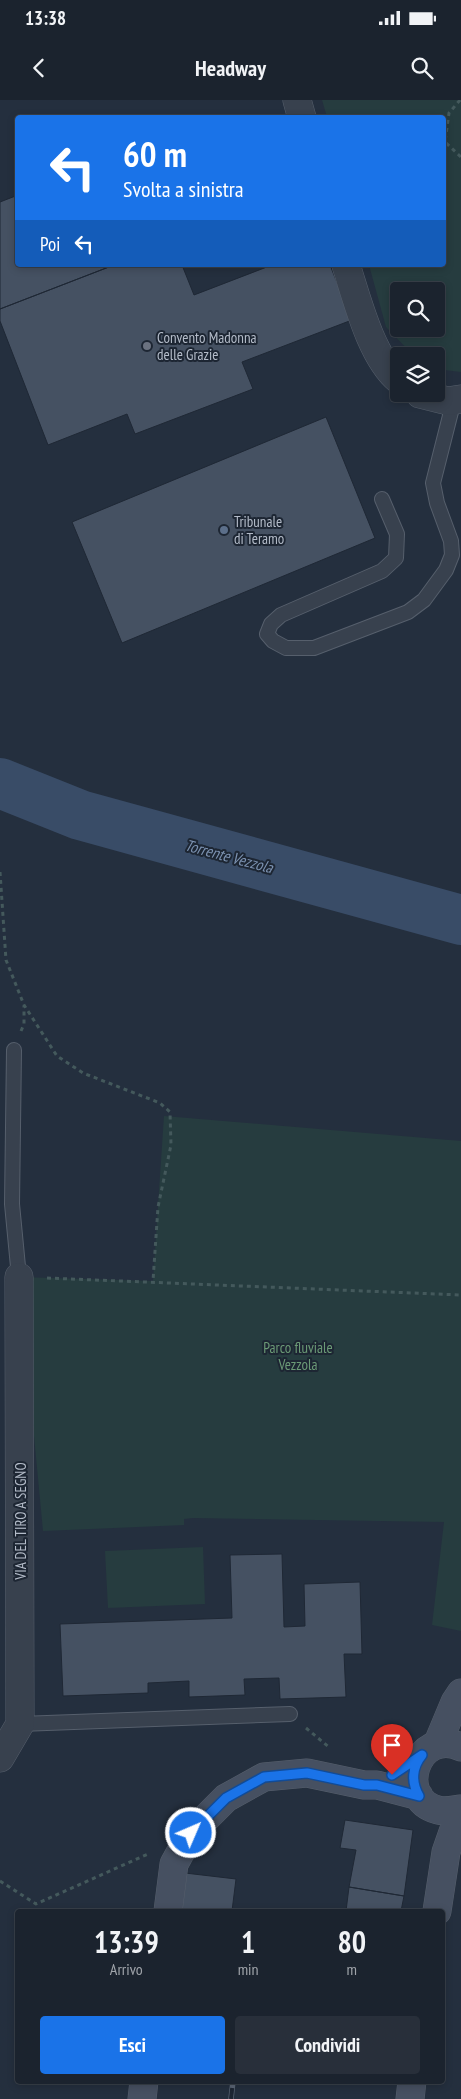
<!DOCTYPE html>
<html lang="it">
<style>
body{margin:0;font-family:"PT Sans Narrow",sans-serif;background:#282f3a;color:#f1f3f6;height:100vh;display:flex;flex-direction:column;font-size:19px;white-space:nowrap}
*{box-sizing:border-box;margin:0}
p{font-size:16px;color:#a0a4aa}
.icon{flex:none;width:28px;height:28px;fill:none;stroke:currentColor;stroke-width:2;stroke-linecap:round;stroke-linejoin:round}
.map{position:relative;flex:1;overflow:hidden}
.side{position:absolute;left:15px;top:1809px;width:430px;height:175px;display:flex;flex-direction:column;background:#1b232e;border-radius:5px;box-shadow:0 2px 8px #0003,0 0 0 1px #39404a}
.side>*{flex:none}
.top-card{position:absolute;left:15px;top:15px;width:431px;height:152px;border-radius:5px;box-shadow:0 2px 8px #0003,0 0 0 1px #39404a;background:#1a73e8;color:#fff;overflow:hidden}
.controls{position:absolute;left:390px;top:182px;display:grid;gap:10px}
.controls a{display:grid;place-items:center;width:55px;height:55px;border-radius:5px;background:#1b232e;box-shadow:0 2px 8px #0003,0 0 0 1px #39404a;font-size:25px}
.pin{position:absolute;display:grid;place-items:center;width:42px;height:42px;color:#fff;margin:-51px -21px;border-radius:50% 50% 50% 0;rotate:-45deg;box-shadow:0 0 5px #0007}
.pin .icon{rotate:45deg}
.me{position:absolute;width:55px;margin:-28px;rotate:45deg;stroke-linejoin:round;filter:drop-shadow(0 0 4px #0008)}
.turn{display:flex;align-items:center;gap:18px;height:105px;padding:0 25px;font-size:22px}
.turn .icon{width:65px;height:65px;stroke-width:2.5}
.turn b{display:block;font-size:35px;line-height:42px}
.then{display:flex;align-items:center;height:48px;padding:0 25px;background:#0003;gap:10px;font-size:19px}
.eta{display:flex;justify-content:space-evenly;align-items:center;height:85px;text-align:center}
.eta b{font-size:30px;font-weight:600;line-height:35px}
.action{display:flex;gap:10px;margin-top:auto;padding:10px 25px}
.action a{flex:1;height:58px;border-radius:5px;background:#1a73e8;color:#fff;font-size:20px;font-weight:600;line-height:58px;text-align:center}
.action a+a{background:#282f3a;color:#f1f3f6}
.status{display:flex;justify-content:space-between;align-items:center;height:35px;padding:0 25px;background:#1b232e;direction:ltr}
.status svg{height:14px;fill:currentColor}
header{display:flex;justify-content:space-between;align-items:center;height:65px;padding:0 25px;background:#1b232e;font-size:22px;font-weight:600}
.map>svg:first-child{display:block}
</style>
<div class="status"><b>13:38</b><svg viewBox="0 0 49 12"><path d="M0 12V9h3v3zM5 12V6h3v6zM10 12V3h3v9zM15 12V0h3v12zM26 1h20v11H26zM47 4h2v5h-2z"/></svg></div>
<header><svg class="icon" aria-label="back" viewBox="0 0 24 24"><path d="M15 5l-7 7 7 7"/></svg>Headway<svg class="icon" aria-label="search" viewBox="0 0 24 24"><circle cx="10" cy="10" r="6"/><path d="M15 15l6 6"/></svg></header>
<div class="map">
<svg width="461" height="1999" viewBox="0 0 461 1999">
<rect width="100%" height="100%" fill="#242f3e"/>
<path fill="#263c3f" fill-rule="evenodd" d="M 322,0 L 461,0 L 461,272 L 436,269 L 436,256 L 414,256 L 386,227 L 369,165 L 444,165 L 444,18 L 327,17 ZM 436,191 L 436,229 L 399,229 L 399,191 Z
M 164,1016 L 461,1041 L 461,1531 L 432,1525 L 444,1422 L 193,1418 L 184,1419 L 184,1425 L 43,1431 L 19,1177 L 153,1181 Z
M 203,1447 L 205,1504 L 108,1508 L 105,1451 Z"/>
<g fill="none" stroke-linecap="round" stroke-linejoin="round">
<path stroke="#394c67" stroke-width="50" d="M 0,683 L 80,715 L 461,820"/>
</g>
<path fill="#455162" stroke="#1f2835" d="M 18,95 L 18,165 L 114,165 L 0,209 L 0,102 Z
M 114,165 L 182,165 L 194,195 L 272,165 L 330,165 L 352,220 L 242,262 L 253,289 L 135,334 L 127,314 L 48,345 L 0,221 L 0,209 Z
M 326,317 L 375,438 L 122,543 L 72,422 Z
M 282,1454 L 284,1527 L 305,1526 L 304,1484 L 360,1482 L 362,1554 L 344,1554 L 346,1597 L 280,1599 L 279,1578 L 244,1579 L 245,1595 L 189,1597 L 189,1581 L 148,1583 L 148,1593 L 63,1596 L 60,1524 L 232,1518 L 230,1455 Z
M 345,1720 L 413,1730 L 404,1796 L 349,1787 L 356,1750 L 340,1748 Z
M 185,1773 L 236,1779 L 232,1811 L 180,1811 Z
M 349,1787 L 404,1796 L 401,1811 L 346,1811 Z"/>
<g fill="none" stroke-linecap="round" stroke-linejoin="round">
<defs>
<path id="lane" d="M 382,399 L 397,434 L 396,458 L 382,471 L 281,515 L 271,524 L 267,534 L 273,541 L 286,548 L 314,548 L 408,512 L 424,500 L 446,470 L 452,455 L 451,441 L 437,403 L 433,383 L 454,300
M 14,950 L 12,1104 L 19,1177
M 20,1624 L 290,1614"/>
<path id="street" d="M 297,0 L 302,18
M 346,165 C 357,199 371,257 399,280
M 420,294 L 448,301 L 461,299
M 0,1658 L 20,1624 L 19,1177"/>
<path id="secondary" d="M 437,1645 L 455,1602 L 461,1593
M 461,1647 C 417,1627 393,1698 438,1710 C 445,1712 453,1710 461,1709
M 168,1811 L 174,1764 L 191,1733 L 226,1698 L 264,1677 L 307,1673 L 364,1685 L 377,1685 L 419,1696
M 437,1811 L 446,1752 L 461,1709
M 142,1999 L 144,1981
M 410,1999 L 412,1981"/>
</defs>
<use href="#lane" stroke="#565f6c" stroke-width="16"/>
<use href="#street" stroke="#565f6c" stroke-width="29"/>
<use href="#secondary" stroke="#565f6c" stroke-width="29"/>
<path stroke="#44595c" stroke-width="3" stroke-dasharray="4 4" stroke-linecap="butt" d="M 460,0 L 449,13 L 445,42 L 461,57
M 0,772 L 6,860 L 24,905 L 57,956 L 83,973 L 160,1003 L 170,1012 L 171,1045 L 158,1107 L 153,1181
M 21,931 L 24,924 L 24,906
M 47,1178 L 461,1195
M 306,1628 L 330,1648
M 0,1781 L 36,1804 L 148,1754"/>
<use href="#lane" stroke="#38414e" stroke-width="14"/>
<use href="#street" stroke="#38414e" stroke-width="28"/>
<use href="#secondary" stroke="#465061" stroke-width="28"/>
<defs>
<path id="rail" d="M 231,1999 L 233,1981"/>
</defs>
<use href="#rail" stroke="#5a6575" stroke-width="5.5"/>
<use href="#rail" stroke="#1d2633" stroke-width="4" stroke-dasharray="11" stroke-linecap="butt"/>
</g>
<g fill="none" stroke-linecap="round" stroke-linejoin="round">
<defs>
<path id="route" d="M 191,1733 L 226,1698 L 264,1677 L 307,1673 L 364,1685 L 377,1685 L 419,1696 C 411,1682 412,1667 422,1655 L 392,1675"/>
</defs>
<use href="#route" stroke="#114b97" stroke-width="12"/>
<use href="#route" stroke="#1a73e8" stroke-width="9"/>
</g>
<circle fill="#6b7280" stroke="#1d2633" stroke-width="2" cx="147" cy="246" r="5"/>
<circle fill="#5c6f8a" stroke="#1d2633" stroke-width="2" cx="224" cy="430" r="5"/>
<g text-anchor="middle" dominant-baseline="central" stroke-width="4" stroke-linejoin="round" paint-order="stroke">
<g font-size="15" fill="#b4bcc9" stroke="#1d2633" text-anchor="start">
<text x="157" y="237">Convento Madonna<tspan x="157" dy="17">delle Grazie</tspan></text>
<text x="234" y="421">Tribunale<tspan x="234" dy="17">di Teramo</tspan></text>
</g>
<g font-size="15" fill="#6b9a76" stroke="#1d2633">
<text x="298" y="1247">Parco fluviale<tspan x="298" dy="17">Vezzola</tspan></text>
</g>
<g font-size="15" fill="#b4bcc9" stroke="#1d2633">
<text transform="translate(20 1421) rotate(-90)">VIA DEL TIRO A SEGNO</text>
</g>
<g font-size="16" font-style="italic" fill="#7c92b1" stroke="#1d2633">
<text transform="translate(229 756) rotate(15)">Torrente Vezzola</text>
</g>
</g>
</svg>
<div class="controls">
<a><svg class="icon" aria-label="search" viewBox="0 0 24 24"><circle cx="10" cy="10" r="6"/><path d="M15 15l6 6"/></svg></a>
<a><svg class="icon" aria-label="layers" viewBox="0 0 24 24"><path d="M12 4l9 5-9 5-9-5zM3 14l9 5 9-5"/></svg></a>
</div>
<div class="pin" style="left:392px;top:1675px;background:#d93025"><svg class="icon" aria-label="arrive" viewBox="0 0 24 24"><path d="M6 21V4h12l-3 4 3 4H6"/></svg></div>
<svg class="me" style="left:191px;top:1733px" viewBox="-20 -20 40 40"><circle r="17" fill="#1a73e8" stroke="#fff" stroke-width="3"/><path d="M0-11L8 9 0 5-8 9z" fill="#fff"/></svg>
<div class="top-card">
<div class="turn"><svg class="icon" aria-label="left" viewBox="0 0 24 24"><path d="M17 20v-9H6M10 6l-5 5 5 5"/></svg><div><b>60 m</b>Svolta a sinistra</div></div>
<div class="then">Poi<svg class="icon" aria-label="left" viewBox="0 0 24 24"><path d="M17 20v-9H6M10 6l-5 5 5 5"/></svg></div>
</div>
<section class="side">
<div class="eta">
<div><b>13:39</b><p>Arrivo</p></div>
<div><b>1</b><p>min</p></div>
<div><b>80</b><p>m</p></div>
</div>
<div class="action"><a>Esci</a><a>Condividi</a></div>
</section>
</div>
